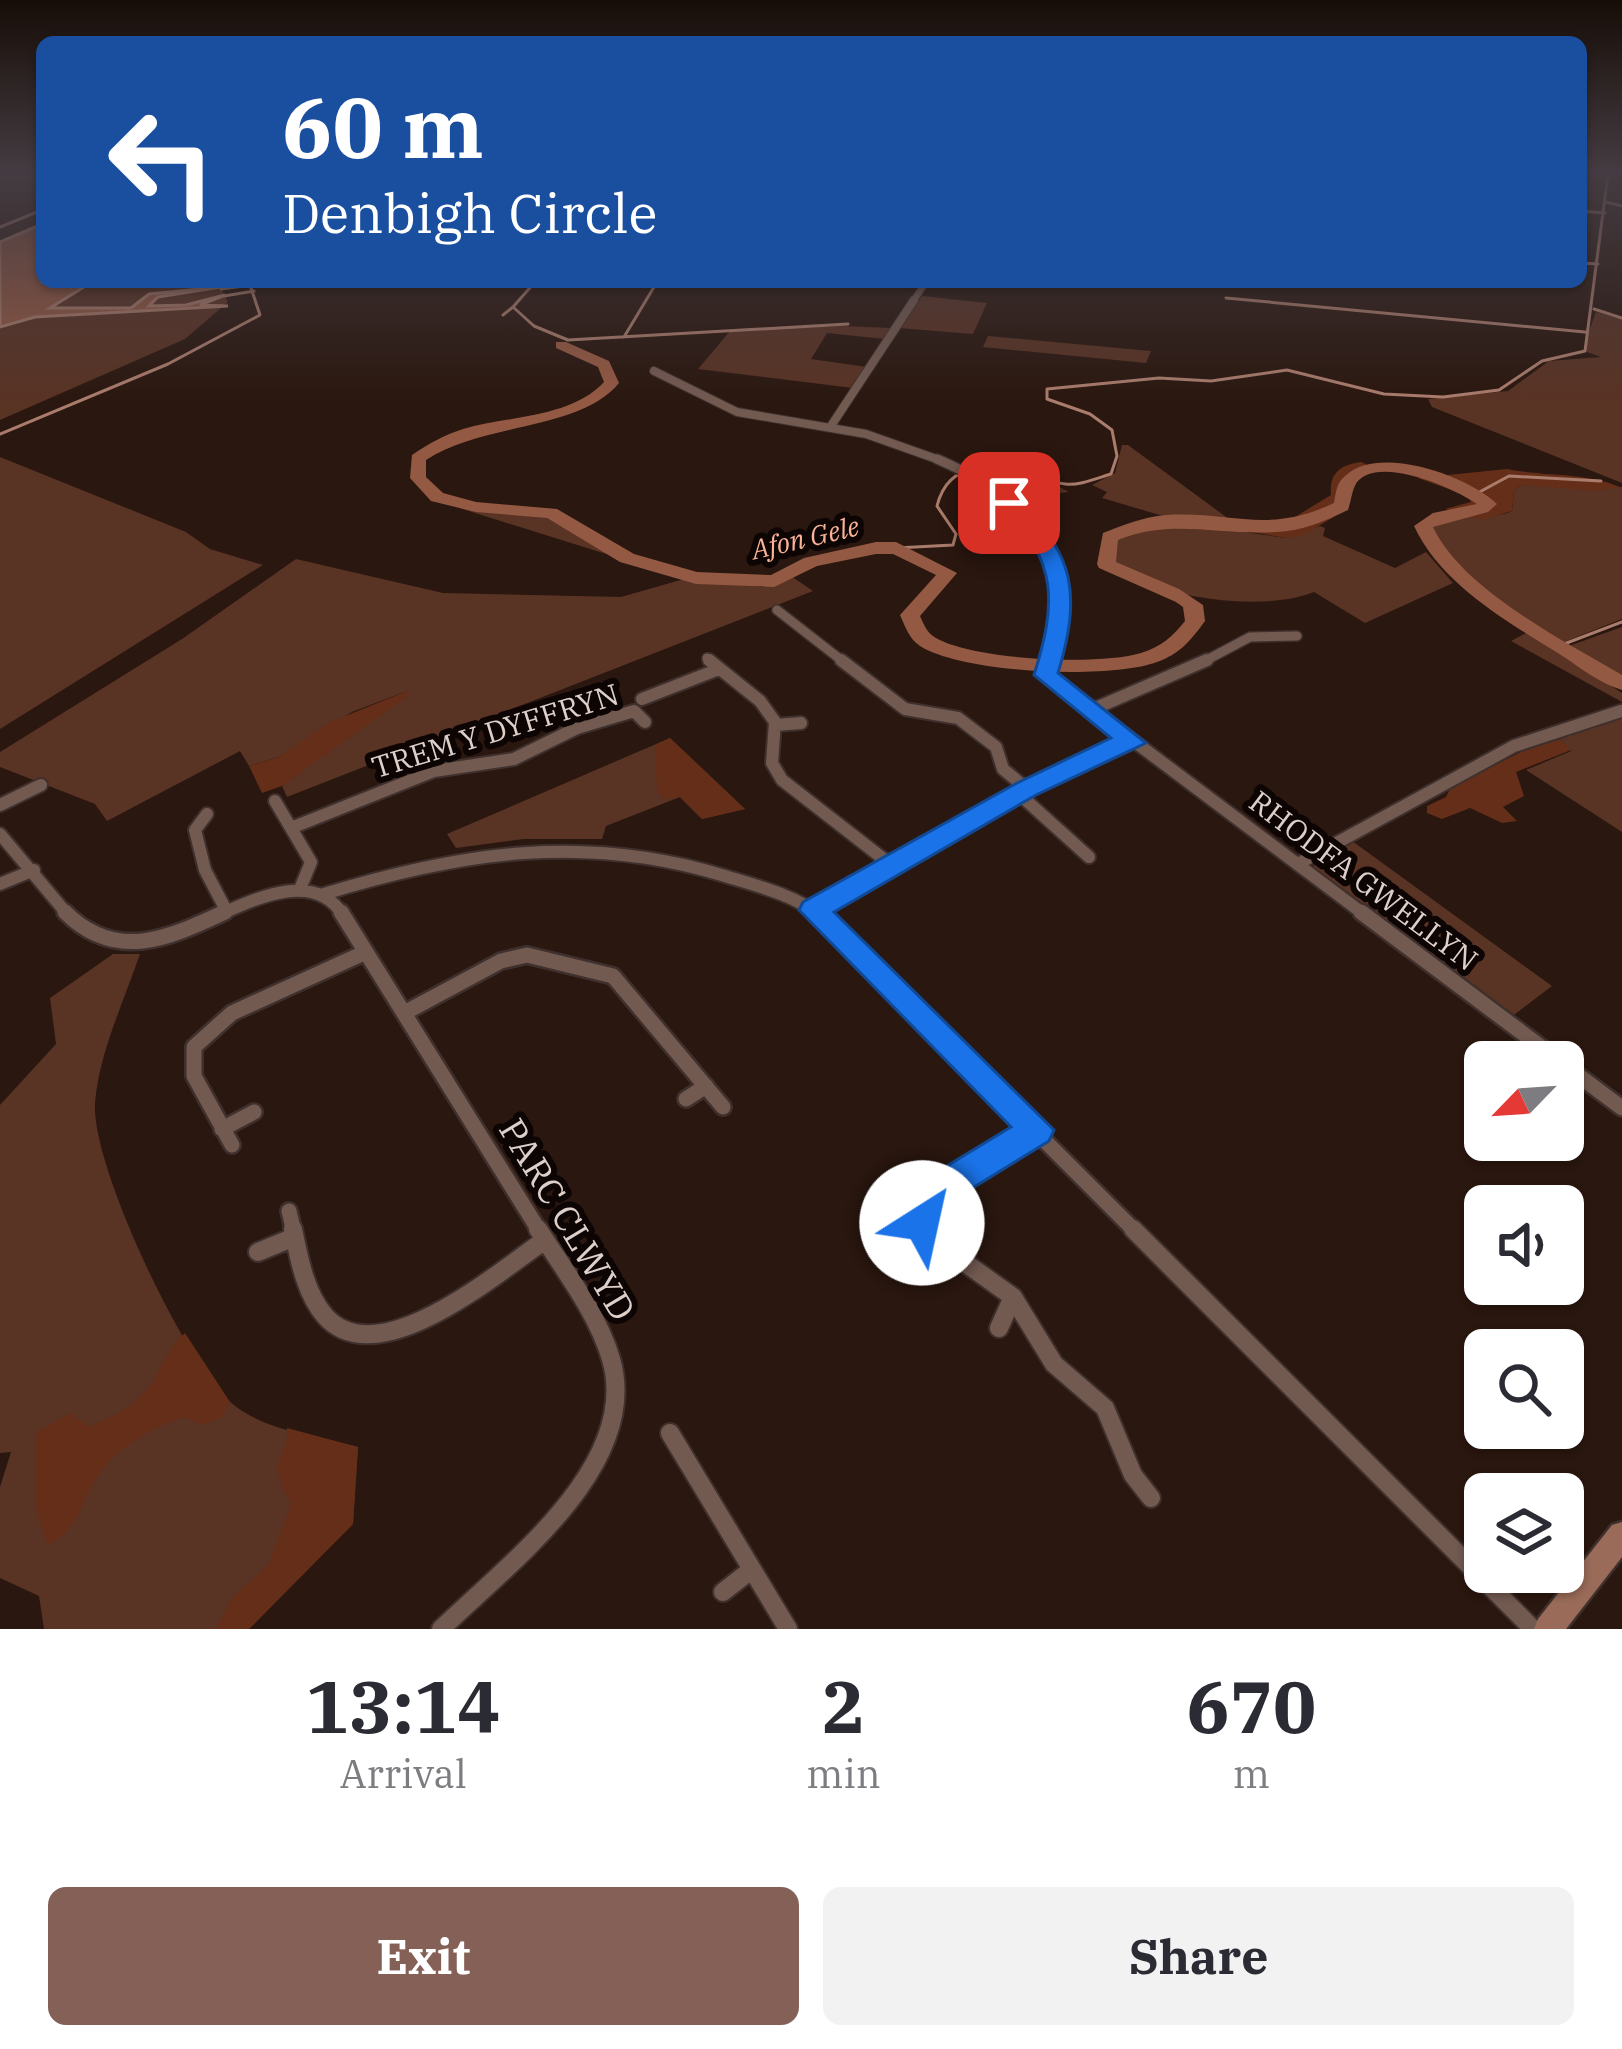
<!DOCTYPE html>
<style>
body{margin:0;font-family:"IBM Plex Serif",serif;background:#f2f2f3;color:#2b2b33;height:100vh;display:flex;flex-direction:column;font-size:45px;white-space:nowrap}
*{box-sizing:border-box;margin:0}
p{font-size:39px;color:#7c7c81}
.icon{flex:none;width:66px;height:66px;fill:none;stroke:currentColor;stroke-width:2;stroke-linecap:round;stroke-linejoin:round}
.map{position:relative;height:1629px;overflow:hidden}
.side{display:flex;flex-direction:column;background:#fff;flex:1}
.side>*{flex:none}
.top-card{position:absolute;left:36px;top:36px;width:1551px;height:252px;border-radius:18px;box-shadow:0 3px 9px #0004;background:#1a4fa0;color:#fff;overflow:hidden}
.needle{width:78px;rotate:245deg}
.buttons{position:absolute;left:1464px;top:1041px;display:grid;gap:24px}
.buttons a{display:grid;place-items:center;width:120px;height:120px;border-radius:18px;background:#fff;box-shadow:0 3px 9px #0004;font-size:60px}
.pin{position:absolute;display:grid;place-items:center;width:102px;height:102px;color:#fff;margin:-51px;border-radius:24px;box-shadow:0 6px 18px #0006}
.me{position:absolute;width:132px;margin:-66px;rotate:35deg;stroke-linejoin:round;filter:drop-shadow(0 0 9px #0008)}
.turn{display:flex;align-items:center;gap:42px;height:252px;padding:0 48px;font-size:54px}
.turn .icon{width:156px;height:156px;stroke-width:2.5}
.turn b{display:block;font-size:84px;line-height:102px}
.eta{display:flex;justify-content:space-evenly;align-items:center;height:204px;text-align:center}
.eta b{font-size:72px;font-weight:700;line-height:84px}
.button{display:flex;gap:24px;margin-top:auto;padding:24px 48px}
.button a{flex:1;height:138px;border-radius:18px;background:#856056;color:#fff;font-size:48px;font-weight:700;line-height:138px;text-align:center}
.button a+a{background:#f2f2f3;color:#2b2b33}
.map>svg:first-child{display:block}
</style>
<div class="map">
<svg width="1622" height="1629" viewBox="0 0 1622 1629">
<rect width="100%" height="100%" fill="#2a170f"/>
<path fill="#593324" d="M 84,282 L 218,282 L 228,302 L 185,339 L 0,420 L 0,327 L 36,317 Z
M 922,296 L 987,303 L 973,334 L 899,328 Z
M 1596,312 L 1622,319 L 1622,483 L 1432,407 L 1428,399 L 1508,391 L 1549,361 L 1601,357 L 1587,352 L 1585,342 Z
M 844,326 L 891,328 L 885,339 L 827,333 L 811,359 L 867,367 L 853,388 L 698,369 L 731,330 Z
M 988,336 L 1151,351 L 1146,363 L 983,347 Z
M 1122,445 L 1128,445 L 1233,522 L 1163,516 L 1102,498 L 1107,492 L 1092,485 L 1115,473 Z
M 0,457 L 186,532 L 210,549 L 263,565 L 0,729 Z
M 990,468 L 1039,476 L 1069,492 L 1008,499 L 971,473 Z
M 1522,485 L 1622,487 L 1622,619 L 1564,642 C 1522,614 1436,583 1427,527 C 1450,506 1484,524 1512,511 L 1514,490 Z
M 456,507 L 545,517 L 619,558 Z
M 1176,522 L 1286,538 L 1320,526 L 1325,528 L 1323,536 L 1395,568 L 1426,552 L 1453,583 L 1365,623 L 1314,592 C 1262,613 1154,598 1110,564 L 1106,547 L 1119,533 Z
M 296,559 L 443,593 L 621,597 L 684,579 L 763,587 L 791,576 L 813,591 L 287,797 L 282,786 L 294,775 L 407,691 L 352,712 L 279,757 L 249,766 L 240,751 L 107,821 L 95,804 L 0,767 L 0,752 L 182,639 Z
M 1622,627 L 1622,682 L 1569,646 L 1616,629 Z
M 1528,632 L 1622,693 L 1622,702 L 1511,641 Z
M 1622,715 L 1622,832 L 1526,770 L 1571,751 L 1560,739 Z
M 670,738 L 745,809 L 702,819 L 680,797 L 606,826 L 602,839 L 524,839 L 456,848 L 447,834 Z
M 1348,838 L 1552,986 L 1511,1017 L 1313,867 L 1322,853 Z
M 113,954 L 140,954 C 124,1001 99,1053 95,1103 C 91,1165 183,1359 229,1401 C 262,1431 318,1436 358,1447 L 353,1524 L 249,1629 L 44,1629 L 39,1596 L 0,1578 L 0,1487 L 11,1452 L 0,1453 L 0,1105 L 56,1044 L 50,998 Z"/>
<path fill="#652e19" d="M 1361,462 L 1379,470 L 1357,476 L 1344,511 L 1303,535 L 1286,538 L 1193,522 L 1205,516 L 1285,523 L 1331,495 C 1329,473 1340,465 1361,462 Z
M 1507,469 C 1548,477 1584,472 1620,487 L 1594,491 L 1522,485 L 1514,490 L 1512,511 L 1482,520 L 1445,509 L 1471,502 L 1468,496 L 1418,478 Z
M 407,691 L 409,695 L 282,786 L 262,793 L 249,766 L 279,757 L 328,723 Z
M 670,738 L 745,809 L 702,819 L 680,797 L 665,799 L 657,792 L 655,745 Z
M 1560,739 L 1571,750 L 1516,772 L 1524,796 L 1503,807 L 1517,821 L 1502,823 L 1470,808 L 1442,819 L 1427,813 L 1427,806 L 1446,797 L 1451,787 L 1527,749 Z
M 185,1333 L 230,1402 L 222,1417 L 202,1425 L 183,1417 C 146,1431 112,1449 92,1486 C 78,1512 76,1530 48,1545 L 36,1510 L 35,1433 L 70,1413 L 89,1427 C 106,1419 127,1411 140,1397 C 160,1379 163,1351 185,1333 Z
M 287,1428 L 358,1447 L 353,1524 L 249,1629 L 216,1629 L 232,1598 L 269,1564 L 291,1504 C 263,1453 288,1467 287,1428 Z"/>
<path fill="#945943" stroke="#aa7c6c" stroke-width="3" d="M 42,224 L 42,282 L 92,282 L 50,308 L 131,308 L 149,294 L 221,287 L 158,297 L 149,306 L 186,305 L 225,295 L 200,305 L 228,306 L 35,317 L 0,327 L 0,242 Z"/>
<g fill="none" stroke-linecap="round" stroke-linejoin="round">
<path stroke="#aa7c6c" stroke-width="3" d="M 1606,202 L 1622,206
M 1581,211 L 1605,213
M 0,227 L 42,210
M 1581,263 L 1598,264
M 221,289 L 251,285
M 224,296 L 254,291
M 1226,298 L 1585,332
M 513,307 L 535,282
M 1594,309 L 1622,318
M 503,315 L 513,307 L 534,326 L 568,340 L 848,324
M 624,337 L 657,282
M 0,434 L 168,364 L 260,315 L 249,282
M 1474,495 L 1509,476 L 1601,481
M 896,548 L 953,545 L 956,534 L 937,506 C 953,442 1022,478 1065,484 C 1079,486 1097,478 1111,474 L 1117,456 L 1112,430 L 1090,414 L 1047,399 L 1047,389 L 1159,378 L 1211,381 L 1287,370 L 1384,394 L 1443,397 L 1499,390 L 1542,361 L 1585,351 L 1608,174
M 1564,644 L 1622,622"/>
<path fill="#945943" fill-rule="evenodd" d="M 556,342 L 566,342 L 609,361 L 619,383 C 580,431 483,422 426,460 L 426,477 L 443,493 L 476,502 L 557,509 L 634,554 L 697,572 L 771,575 L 804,558 L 876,542 L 896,542 L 957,573 L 920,616 C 924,625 927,633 936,638 C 974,660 1099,666 1141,653 C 1161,647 1173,636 1185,621 L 1183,607 L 1176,602 L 1099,568 L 1097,564 L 1103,533 C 1124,525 1143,517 1166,515 C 1233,511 1267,535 1334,503 C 1336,493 1336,484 1344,477 C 1378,443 1468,476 1497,504 L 1488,512 L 1433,527 C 1463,590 1563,640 1622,675 L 1622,690 C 1601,684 1582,669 1564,657 C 1510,623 1442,586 1414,526 L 1433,513 L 1477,504 C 1454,488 1380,455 1357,482 C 1352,489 1351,502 1348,510 C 1325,521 1303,531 1276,532 C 1220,536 1172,518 1118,540 L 1116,562 L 1179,589 L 1203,605 L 1205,621 C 1191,640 1180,654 1157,662 C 1109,680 962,673 920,646 C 909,639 905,626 900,615 L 936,575 L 893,554 L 876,554 L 817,566 L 774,587 L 696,584 L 620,562 L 547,518 L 476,512 L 431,501 L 410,478 L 412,455 C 428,444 444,435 463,429 C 507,416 571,418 604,382 L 598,367 L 556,348 Z"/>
<defs>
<path id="street-far5" d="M 912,303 L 926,282"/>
<path id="street-far4" d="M 654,371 L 737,412 L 866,434 L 945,462
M 831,426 L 914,300"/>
<path id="street-far3" d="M 937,459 C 1027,497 1084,565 1049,663
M 777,610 L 845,663
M 707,658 L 713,663
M 1201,663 L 1250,637 L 1297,636"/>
<path id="street-far2" d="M 709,660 L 760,701 L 775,722 L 772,763 L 782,780 L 890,864
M 841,660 L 905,709 L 958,718 L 996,747 L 1003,769 L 1027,789
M 1050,660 L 1046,675 L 1365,915
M 642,699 L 719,669
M 1091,710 L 1207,660
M 776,725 L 801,723
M 1019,794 L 1089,857
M 275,801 L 311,862 L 300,889
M 0,805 L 41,785
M 207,814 L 195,830 L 205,870 L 227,912
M 291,828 L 434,771 L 514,759 L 577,728 L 634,711 L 645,722
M 0,834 L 68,915
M 1298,864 L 1514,746 L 1621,711
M 0,884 L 34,870
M 324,894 C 461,852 586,833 725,876 C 754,885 795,895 819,915
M 814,910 L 1027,789 L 1132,743
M 219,915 C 257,898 315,870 343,915"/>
<path id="street-far1" d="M 65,912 C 116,963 169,938 225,912
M 341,912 L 540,1232
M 816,912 L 1136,1232
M 1361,912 L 1561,1062
M 404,1013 L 501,961 L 527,955 L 613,976 L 723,1107
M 1563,1064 L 1622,1108
M 686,1099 L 706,1086
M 222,1129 L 254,1112
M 232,1145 L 194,1076 L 194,1047 L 232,1013 L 366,952
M 289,1211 L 294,1232
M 928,1232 L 922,1208 L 958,1173 L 1036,1130"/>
<path id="street" d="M 293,1229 C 299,1258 305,1293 325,1316 C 378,1376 498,1272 545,1240
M 927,1229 L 929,1237 L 1013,1297
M 1133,1229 L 1533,1629
M 258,1252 L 292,1238
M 999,1328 L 1013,1297 L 1054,1364 L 1105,1408 L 1133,1475 L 1151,1498
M 670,1433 L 788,1629
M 723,1592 L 751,1570
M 441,1629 C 508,1564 642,1465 611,1359 C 597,1312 564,1270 538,1229"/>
<path id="secondary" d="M 1622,1522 L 1622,1557 L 1566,1629 L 1534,1629 L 1538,1619 L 1612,1525 Z"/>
</defs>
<use href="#street-far5" stroke="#3f302d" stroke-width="8"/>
<use href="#street-far4" stroke="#3f302d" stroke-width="10"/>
<use href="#street-far3" stroke="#3f302d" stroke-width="12"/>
<use href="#street-far2" stroke="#3f302d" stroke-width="16"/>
<use href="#street-far1" stroke="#3f302d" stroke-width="20"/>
<use href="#street" stroke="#3f302d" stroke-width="22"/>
<use href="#secondary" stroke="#3f302d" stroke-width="5"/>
<use href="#street-far5" stroke="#725a51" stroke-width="6"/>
<use href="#street-far4" stroke="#725a51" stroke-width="8"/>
<use href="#street-far3" stroke="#725a51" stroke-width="9"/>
<use href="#street-far2" stroke="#725a51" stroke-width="12"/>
<use href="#street-far1" stroke="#725a51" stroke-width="15"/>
<use href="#street" stroke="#725a51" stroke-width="18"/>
<use href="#secondary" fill="#9a6b59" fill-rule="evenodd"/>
</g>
<linearGradient id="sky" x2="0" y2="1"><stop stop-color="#170d08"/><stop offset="0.43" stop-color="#443c42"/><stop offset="1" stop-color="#443c42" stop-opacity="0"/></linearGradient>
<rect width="1622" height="402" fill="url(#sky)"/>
<path fill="#1a73e8" stroke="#114b97" stroke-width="3" d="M 1002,499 L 1016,499 C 1076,553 1081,597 1058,673 L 1146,743 L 1036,795 L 834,912 L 1054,1130 L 1049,1141 L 945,1205 L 935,1235 L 922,1240 L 908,1235 L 903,1223 L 917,1184 L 1011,1127 L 799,910 L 803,902 L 1017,783 L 1111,738 L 1034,675 C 1056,604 1059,561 1002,507 Z"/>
<g text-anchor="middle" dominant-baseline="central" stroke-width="12" stroke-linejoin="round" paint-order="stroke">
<g font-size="27" font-style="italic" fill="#fbb398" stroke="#0d0503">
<text transform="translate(805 537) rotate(-13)">Afon Gele</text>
</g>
<g font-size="30" fill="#ddcfca" stroke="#0d0503">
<text transform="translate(495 730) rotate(-17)">TREM Y DYFFRYN</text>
<text transform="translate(1364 880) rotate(37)">RHODFA GWELLYN</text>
</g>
<g font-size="36" fill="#ddcfca" stroke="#0d0503">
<text transform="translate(568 1219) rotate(59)">PARC CLWYD</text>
</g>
</g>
</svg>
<div class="buttons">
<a><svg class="needle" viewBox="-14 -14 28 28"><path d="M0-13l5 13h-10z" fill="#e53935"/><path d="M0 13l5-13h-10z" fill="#7c7c81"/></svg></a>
<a><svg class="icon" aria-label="sound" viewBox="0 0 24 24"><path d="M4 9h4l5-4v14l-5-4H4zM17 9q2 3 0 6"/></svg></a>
<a><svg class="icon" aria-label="search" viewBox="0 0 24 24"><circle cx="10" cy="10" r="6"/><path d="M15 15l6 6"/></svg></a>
<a><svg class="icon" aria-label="layers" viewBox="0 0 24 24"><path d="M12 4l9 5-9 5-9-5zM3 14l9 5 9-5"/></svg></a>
</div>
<div class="pin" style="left:1009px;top:503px;background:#d93025"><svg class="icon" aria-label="arrive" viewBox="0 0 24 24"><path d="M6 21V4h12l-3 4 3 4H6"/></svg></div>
<svg class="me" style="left:922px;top:1223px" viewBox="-20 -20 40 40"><circle r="19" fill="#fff"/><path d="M0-13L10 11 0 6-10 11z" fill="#1a73e8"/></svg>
<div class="top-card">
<div class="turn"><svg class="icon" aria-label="left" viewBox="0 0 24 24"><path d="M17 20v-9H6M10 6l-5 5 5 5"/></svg><div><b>60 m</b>Denbigh Circle</div></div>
</div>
</div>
<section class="side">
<div class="eta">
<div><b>13:14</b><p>Arrival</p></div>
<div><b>2</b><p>min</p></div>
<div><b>670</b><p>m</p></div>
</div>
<div class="button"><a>Exit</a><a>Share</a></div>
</section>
